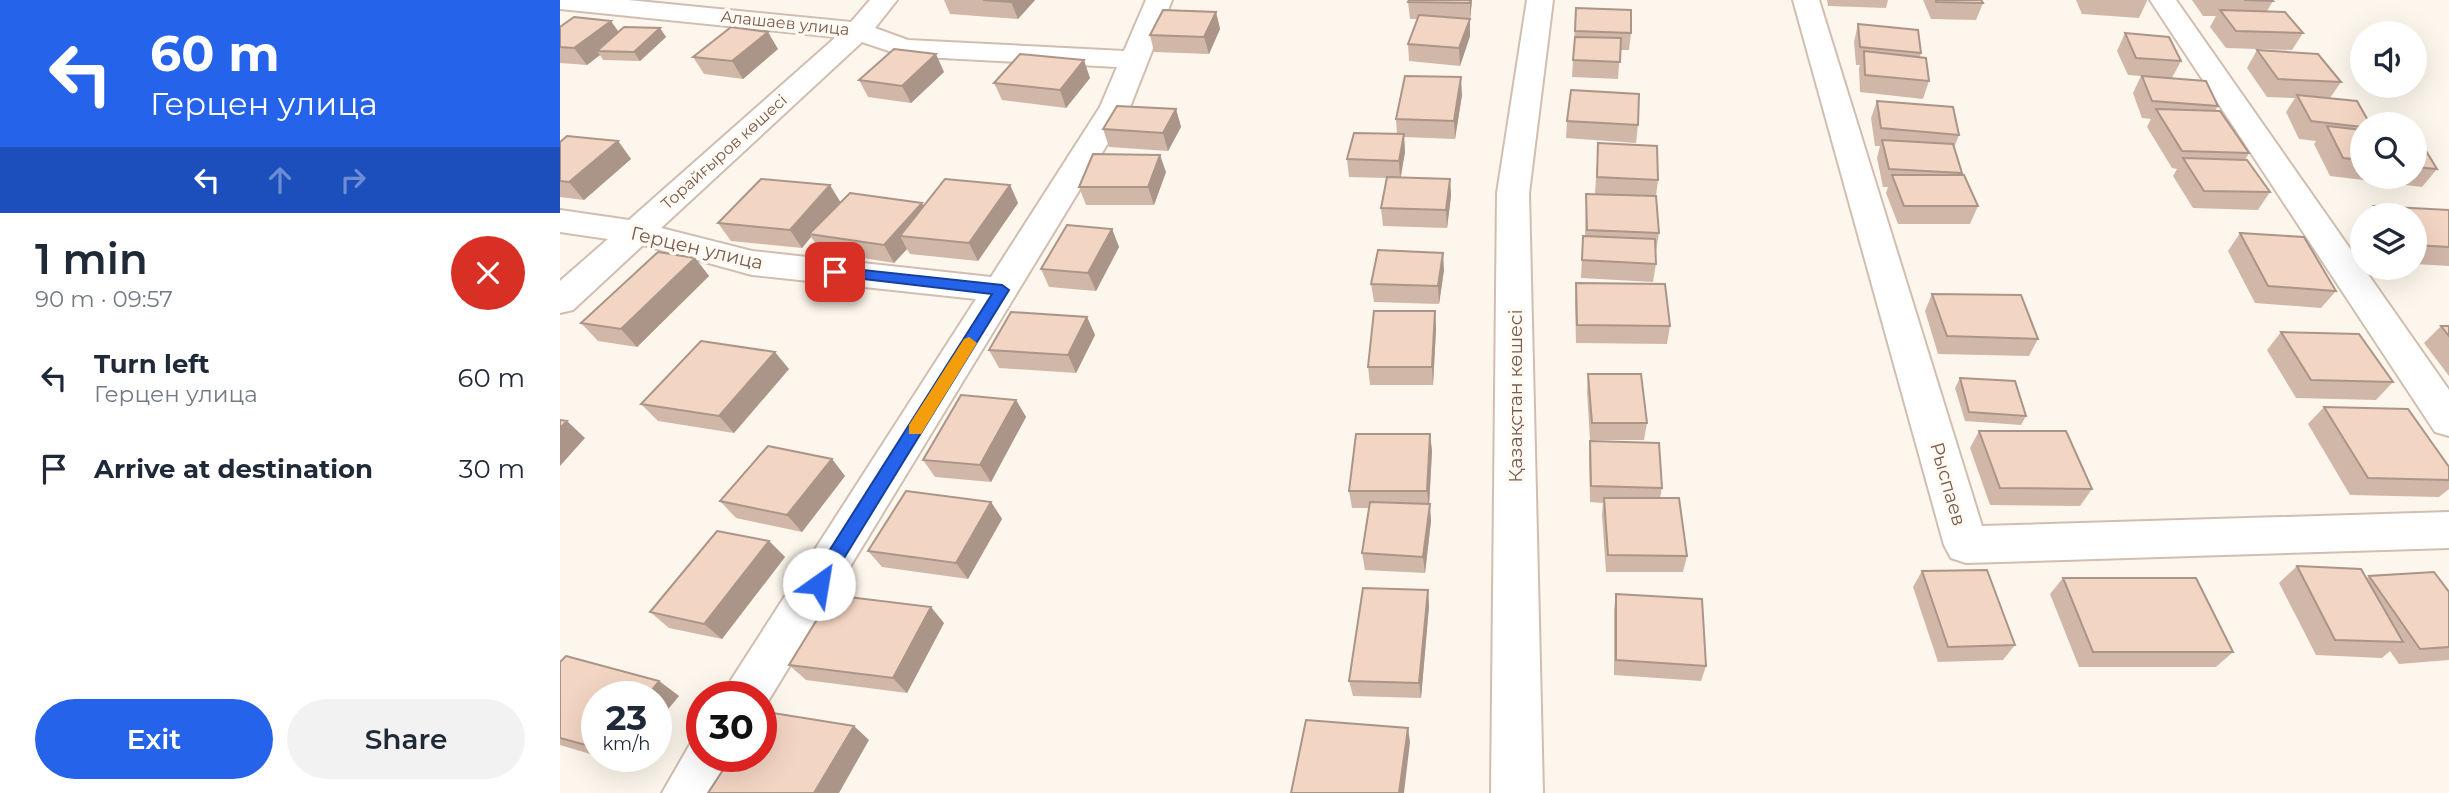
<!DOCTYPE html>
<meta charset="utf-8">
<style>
body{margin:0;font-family:Montserrat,sans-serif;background:#f2f2f3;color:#1f2937;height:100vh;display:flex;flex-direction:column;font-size:26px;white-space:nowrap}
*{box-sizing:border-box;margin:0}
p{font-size:23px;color:#747a83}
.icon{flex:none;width:38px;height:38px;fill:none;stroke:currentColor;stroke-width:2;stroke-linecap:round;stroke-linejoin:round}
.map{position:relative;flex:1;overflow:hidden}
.side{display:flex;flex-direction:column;background:#fff;width:560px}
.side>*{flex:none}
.top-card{background:#2563eb;color:#fff;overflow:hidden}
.fabs{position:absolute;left:1790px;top:21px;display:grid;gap:14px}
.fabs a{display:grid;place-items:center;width:77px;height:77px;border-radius:50%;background:#fff;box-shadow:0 7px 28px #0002;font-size:35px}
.speed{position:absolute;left:21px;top:681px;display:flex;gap:14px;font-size:35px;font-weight:700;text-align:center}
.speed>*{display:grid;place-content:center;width:91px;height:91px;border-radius:50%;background:#fff;box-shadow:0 7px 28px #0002;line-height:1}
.speed small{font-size:18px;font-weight:400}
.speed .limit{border:10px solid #d22;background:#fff;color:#111}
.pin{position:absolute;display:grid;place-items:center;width:60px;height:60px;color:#fff;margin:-30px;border-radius:14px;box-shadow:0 4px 10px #0006}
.me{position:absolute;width:77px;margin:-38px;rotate:32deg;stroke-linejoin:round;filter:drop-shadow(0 0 5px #0008)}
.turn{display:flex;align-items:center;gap:24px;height:147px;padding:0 35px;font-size:32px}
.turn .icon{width:91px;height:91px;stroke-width:2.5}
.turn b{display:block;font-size:49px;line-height:60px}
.lanes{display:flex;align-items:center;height:66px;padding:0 35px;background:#0003;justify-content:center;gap:35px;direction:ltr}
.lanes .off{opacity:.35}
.round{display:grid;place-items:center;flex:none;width:74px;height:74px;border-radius:37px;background:#f2f2f3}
.overview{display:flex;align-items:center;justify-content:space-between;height:119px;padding:0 35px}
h1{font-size:42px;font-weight:600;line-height:52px}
.action{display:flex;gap:14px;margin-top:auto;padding:14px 35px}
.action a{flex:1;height:80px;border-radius:42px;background:#2563eb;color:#fff;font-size:28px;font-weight:600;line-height:80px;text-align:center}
.action a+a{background:#f2f2f3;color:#1f2937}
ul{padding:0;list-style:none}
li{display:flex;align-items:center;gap:21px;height:91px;padding:0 35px}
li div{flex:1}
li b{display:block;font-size:26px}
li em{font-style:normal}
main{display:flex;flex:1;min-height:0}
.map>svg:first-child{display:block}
</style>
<main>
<section class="side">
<div class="top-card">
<div class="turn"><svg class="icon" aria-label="left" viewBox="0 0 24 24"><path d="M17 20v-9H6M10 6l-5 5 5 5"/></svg><div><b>60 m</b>Герцен улица</div></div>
<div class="lanes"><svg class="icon" aria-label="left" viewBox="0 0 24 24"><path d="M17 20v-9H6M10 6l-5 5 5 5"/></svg><svg class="icon off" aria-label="ahead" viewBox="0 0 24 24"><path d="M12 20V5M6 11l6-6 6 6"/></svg><svg class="icon off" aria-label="right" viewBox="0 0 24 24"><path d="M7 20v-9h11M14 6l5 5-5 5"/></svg></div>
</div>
<div class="overview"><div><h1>1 min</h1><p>90 m · 09:57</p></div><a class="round" style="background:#d93025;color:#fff"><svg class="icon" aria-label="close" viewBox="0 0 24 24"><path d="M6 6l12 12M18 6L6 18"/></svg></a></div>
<ul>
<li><svg class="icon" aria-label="left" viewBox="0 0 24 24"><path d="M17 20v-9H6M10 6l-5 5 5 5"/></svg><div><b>Turn left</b><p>Герцен улица</p></div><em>60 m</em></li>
<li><svg class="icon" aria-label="arrive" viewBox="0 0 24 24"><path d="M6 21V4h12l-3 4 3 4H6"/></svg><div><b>Arrive at destination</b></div><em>30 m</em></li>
</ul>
<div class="action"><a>Exit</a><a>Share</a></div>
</section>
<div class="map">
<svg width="1889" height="793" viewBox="0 0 1889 793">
<rect width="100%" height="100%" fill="#fdf6ec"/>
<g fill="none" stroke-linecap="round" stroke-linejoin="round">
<defs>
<path id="minor" d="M 0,0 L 68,0 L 291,22 L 310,0 L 337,0 L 315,28 L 348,40 L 564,51 L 586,0 L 612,0 L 570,107 L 201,713 L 201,696 L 164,696 L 171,680 L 416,299 L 192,275 L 83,245 L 13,310 L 0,313 L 0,281 L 48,239 L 0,232 L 0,210 L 69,220 L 276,37 L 0,9 ZM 302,42 L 344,56 L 557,67 L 540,107 L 431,277 L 192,251 L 101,228 Z
M 967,0 L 993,0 L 969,193 L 983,793 L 931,793 L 937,193 Z
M 1233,0 L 1259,0 L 1422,526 L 1889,512 L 1889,548 L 1406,563 L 1391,558 L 1384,545 Z
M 1590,0 L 1616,0 L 1889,390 L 1889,436 L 1875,432 Z
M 142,735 L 142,756 L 176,756 L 157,793 L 102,793 L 133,739 Z"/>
</defs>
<use href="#minor" stroke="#d1beb0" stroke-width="4"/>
<use href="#minor" fill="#fff" fill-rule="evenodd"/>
</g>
<path fill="#d1b7a8" d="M 384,0 L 475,0 L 458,19 L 390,14 Z
M 912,0 L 910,20 L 910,36 L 900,66 L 849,61 L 848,44 L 858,19 L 850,19 L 848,2 Z
M 1267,0 L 1328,0 L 1326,8 L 1268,6 Z
M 1363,0 L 1421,0 L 1423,3 L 1416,20 L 1371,19 Z
M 1516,0 L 1587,0 L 1587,1 L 1579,18 L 1522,14 Z
M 1632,0 L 1712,0 L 1713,1 L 1707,11 L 1743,33 L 1732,50 L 1666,48 L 1650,27 L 1656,16 L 1643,16 Z
M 1016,8 L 1071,33 L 1069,50 L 1060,50 L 1058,79 L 1012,77 Z
M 656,12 L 660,29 L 649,54 L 594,52 L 590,35 Z
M 1298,24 L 1361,53 L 1360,57 L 1369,81 L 1363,99 L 1300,92 L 1299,68 L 1300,65 L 1296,65 L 1294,42 Z
M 0,27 L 58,32 L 100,28 L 106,37 L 80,61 L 43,60 L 40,55 L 27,65 L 0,63 Z
M 1565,33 L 1621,61 L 1612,78 L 1658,106 L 1655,111 L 1689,153 L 1685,160 L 1710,192 L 1698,210 L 1633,208 L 1613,176 L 1617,169 L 1612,168 L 1587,127 L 1591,119 L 1582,118 L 1573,93 L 1581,76 L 1568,75 L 1557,51 Z
M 218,49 L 183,79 L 144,74 L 133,57 Z
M 1697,50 L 1781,82 L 1770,98 L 1802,124 L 1802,177 L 1855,177 L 1855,136 L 1877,169 L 1862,187 L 1770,176 L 1754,144 L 1756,141 L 1739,139 L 1726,112 L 1735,98 L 1707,97 L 1687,68 Z
M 384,72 L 351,103 L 308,97 L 299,80 Z
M 530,78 L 506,108 L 442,100 L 434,83 Z
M 902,95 L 895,139 L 844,137 L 845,152 L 841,177 L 890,179 L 891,196 L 887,228 L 823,226 L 821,208 L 827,178 L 789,177 L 787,159 L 837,134 L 836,119 Z
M 1317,101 L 1399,135 L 1394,148 L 1402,173 L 1401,175 L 1418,206 L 1410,224 L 1338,224 L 1326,193 L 1328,187 L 1323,187 L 1317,158 L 1320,146 L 1315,146 L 1311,118 Z
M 616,109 L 621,127 L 608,151 L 549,147 L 543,129 Z
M 1007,121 L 1078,125 L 1076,143 L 1006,138 Z
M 58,141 L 71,159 L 24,200 L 0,197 L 0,142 Z
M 1038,143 L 1098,180 L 1096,196 L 1099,233 L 1096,251 L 1095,250 L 1096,264 L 1093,282 L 1021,278 L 1023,236 L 1025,236 L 1026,194 L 1035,194 Z
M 606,172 L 594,205 L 526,205 L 519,187 Z
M 450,185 L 458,203 L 418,261 L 350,254 L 347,249 L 334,263 L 261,251 L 251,237 L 242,248 L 171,241 L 158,223 L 280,202 L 363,206 Z
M 1814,206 L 1889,210 L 1889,266 L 1855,264 L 1855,215 L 1807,215 Z
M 552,229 L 559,247 L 536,291 L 489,287 L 481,269 Z
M 1680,233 L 1776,291 L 1761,308 L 1695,303 L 1668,251 Z
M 135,258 L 149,276 L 77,347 L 38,341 L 21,323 Z
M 884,270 L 879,304 L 814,302 L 811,284 Z
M 1016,283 L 1110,326 L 1107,344 L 1016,343 L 1015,301 Z
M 1372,294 L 1478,339 L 1469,356 L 1378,354 L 1365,311 Z
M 875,311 L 876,329 L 873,385 L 810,385 L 808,367 Z
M 527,317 L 535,335 L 516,373 L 439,368 L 429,350 Z
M 1881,326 L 1889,326 L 1889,376 L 1864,343 Z
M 1721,332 L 1833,382 L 1816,400 L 1736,398 L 1707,350 Z
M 229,369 L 174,433 L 98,421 L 81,404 Z
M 1028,374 L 1087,423 L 1084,440 L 1030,440 L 1027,391 Z
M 1400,378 L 1466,416 L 1461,425 L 1405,421 L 1395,388 Z
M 456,400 L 466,417 L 431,482 L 375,477 L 363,460 Z
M 1764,407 L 1889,467 L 1889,489 L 1879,497 L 1790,495 L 1748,424 Z
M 1419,431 L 1532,489 L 1520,506 L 1430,505 L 1410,448 Z
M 870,434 L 872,451 L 869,504 L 871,521 L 865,573 L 805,570 L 802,553 L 809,508 L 792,508 L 789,491 Z
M 1030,441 L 1102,488 L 1100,498 L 1127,556 L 1123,572 L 1046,572 L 1042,515 L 1043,503 L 1030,502 L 1029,458 Z
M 272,459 L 285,476 L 242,532 L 176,518 L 160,501 Z
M 431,502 L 442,519 L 408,579 L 322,567 L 308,551 Z
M 209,541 L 225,557 L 162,639 L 109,628 L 90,612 Z
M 1737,566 L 1807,578 L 1809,576 L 1889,592 L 1889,660 L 1839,664 L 1830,651 L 1822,658 L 1756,655 L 1719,583 Z
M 1362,571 L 1455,645 L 1443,660 L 1378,662 L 1353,587 Z
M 1503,578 L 1673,652 L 1656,667 L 1519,667 L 1490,594 Z
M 868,590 L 869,606 L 861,698 L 793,696 L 789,681 Z
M 1056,594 L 1146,666 L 1141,681 L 1054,675 L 1054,610 Z
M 384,623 L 347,693 L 246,680 L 229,665 Z
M 0,662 L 99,681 L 119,696 L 37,696 L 37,756 L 0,745 Z
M 38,756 L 71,756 L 64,764 Z"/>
<path fill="#aa9588" d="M 453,0 L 475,0 L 458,19 L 451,2 Z
M 910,0 L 912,0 L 910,20 Z
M 656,12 L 660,29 L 649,54 L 644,37 Z
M 910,19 L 910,36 L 900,66 L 899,48 Z
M 51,21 L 63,38 L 37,51 L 40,55 L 27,65 L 14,48 Z
M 100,28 L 106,37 L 80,61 L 74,52 Z
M 208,32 L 218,49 L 183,79 L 172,61 Z
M 376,54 L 384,72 L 351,103 L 342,86 Z
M 524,60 L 530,78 L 506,108 L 500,90 Z
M 901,77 L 902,95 L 895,139 L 894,121 Z
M 616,109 L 621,127 L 608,151 L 603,133 Z
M 844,134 L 845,152 L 840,179 L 839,161 Z
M 58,141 L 71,159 L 24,200 L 9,182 Z
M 600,155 L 606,172 L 594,205 L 588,187 Z
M 890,179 L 891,196 L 887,228 L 886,210 Z
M 270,185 L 281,203 L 249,234 L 251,237 L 242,248 L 230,230 Z
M 450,185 L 458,203 L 418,261 L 409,243 Z
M 362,203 L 371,221 L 340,236 L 347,249 L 334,263 L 324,245 Z
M 552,229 L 559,247 L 536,291 L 528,273 Z
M 883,253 L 884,270 L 879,304 L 878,286 Z
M 135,258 L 149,276 L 77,347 L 61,329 Z
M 875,311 L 876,329 L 873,385 L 872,367 Z
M 527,317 L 535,335 L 516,373 L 508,355 Z
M 215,352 L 229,369 L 174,433 L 159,416 Z
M 456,400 L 466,417 L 431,482 L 420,465 Z
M 7,421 L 25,438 L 0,466 L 0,428 Z
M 870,434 L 872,451 L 869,508 L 867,491 Z
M 272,459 L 285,476 L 242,532 L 227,515 Z
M 431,502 L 442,519 L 408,579 L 396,563 Z
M 870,504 L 871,521 L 865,573 L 863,557 Z
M 209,541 L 225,557 L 162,639 L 144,624 Z
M 868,590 L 869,606 L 861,698 L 859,683 Z
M 371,607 L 384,623 L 347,693 L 333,678 Z
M 99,681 L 119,696 L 96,724 L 96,696 L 87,696 Z
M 294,726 L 309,740 L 279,793 L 254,793 Z
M 848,728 L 850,742 L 844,793 L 839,793 Z
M 52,756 L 71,756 L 64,764 Z"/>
<path fill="#f3d5c3" stroke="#aa9588" stroke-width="2" d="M 423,0 L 453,0 L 451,2 Z
M 849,0 L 910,0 L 910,3 L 848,2 Z
M 1376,0 L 1421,0 L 1423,3 L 1376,2 Z
M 1684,0 L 1712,0 L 1713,1 Z
M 1016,8 L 1071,10 L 1071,33 L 1015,31 Z
M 603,10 L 656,12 L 644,37 L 590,35 Z
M 1660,10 L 1725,12 L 1743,33 L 1676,31 Z
M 859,15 L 910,19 L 899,48 L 848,44 Z
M 14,17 L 51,21 L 14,48 L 0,47 L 0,27 Z
M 1298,24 L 1358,30 L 1361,53 L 1300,47 Z
M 64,27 L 100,28 L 74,52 L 37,51 Z
M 171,27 L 208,32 L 172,61 L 133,57 Z
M 1565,33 L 1609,37 L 1621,61 L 1576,58 Z
M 1015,37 L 1061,38 L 1060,62 L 1013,60 Z
M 334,49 L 376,54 L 342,86 L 299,80 Z
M 1697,50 L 1758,54 L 1781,82 L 1718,79 Z
M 1304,51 L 1366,58 L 1369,81 L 1305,75 Z
M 460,54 L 524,60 L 500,90 L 434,83 Z
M 845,76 L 901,77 L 894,121 L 836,119 Z
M 1582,76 L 1646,81 L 1658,106 L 1592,101 Z
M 1011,90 L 1079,94 L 1078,125 L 1007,121 Z
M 1737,95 L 1797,101 L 1810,124 L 1802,124 L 1802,127 L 1751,121 Z
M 1317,101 L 1393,107 L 1399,135 L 1321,128 Z
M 557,106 L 616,109 L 603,133 L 543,129 Z
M 1596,109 L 1660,111 L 1689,153 L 1622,151 Z
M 1767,126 L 1802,130 L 1802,160 L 1783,158 Z
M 794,133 L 844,134 L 839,161 L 787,159 Z
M 7,136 L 58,141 L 9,182 L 0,181 L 0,142 Z
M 1855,136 L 1857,136 L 1877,169 L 1855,167 Z
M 1322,140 L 1393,144 L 1402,173 L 1329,169 Z
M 1038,143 L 1097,146 L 1098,180 L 1037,177 Z
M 533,154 L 600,155 L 588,187 L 519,187 Z
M 1623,158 L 1687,160 L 1710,192 L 1644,191 Z
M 1332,175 L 1404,175 L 1418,206 L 1344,206 Z
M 827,177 L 890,179 L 886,210 L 821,208 Z
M 201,179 L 270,185 L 230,230 L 158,223 Z
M 385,179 L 450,185 L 409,243 L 340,236 Z
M 290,193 L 362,203 L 324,245 L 249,234 Z
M 1026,194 L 1096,196 L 1099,233 L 1027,230 Z
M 1814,206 L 1889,210 L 1889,247 L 1855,245 L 1855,215 L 1821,215 Z
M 507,225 L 552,229 L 528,273 L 481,269 Z
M 1680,233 L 1744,237 L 1776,291 L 1708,286 Z
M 1023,236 L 1095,239 L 1096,264 L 1022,260 Z
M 818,250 L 883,253 L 878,286 L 811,284 Z
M 98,252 L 135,258 L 61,329 L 21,323 Z
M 1016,283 L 1105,284 L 1110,326 L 1017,325 Z
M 1372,294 L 1461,295 L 1478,339 L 1387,336 Z
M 814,311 L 875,311 L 872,367 L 808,367 Z
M 451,312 L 527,317 L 508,355 L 429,350 Z
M 1881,326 L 1889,326 L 1889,336 Z
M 1721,332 L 1799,334 L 1833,382 L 1751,380 Z
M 141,341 L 215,352 L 159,416 L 81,404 Z
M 1028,374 L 1081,374 L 1087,423 L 1032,423 Z
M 1400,378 L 1455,381 L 1466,416 L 1409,412 Z
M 401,395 L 456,400 L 420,465 L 363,460 Z
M 1764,407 L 1848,409 L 1889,467 L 1889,480 L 1808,478 Z
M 0,420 L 7,421 L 0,428 Z
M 1419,431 L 1506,431 L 1532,489 L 1440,488 Z
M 796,434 L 870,434 L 867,491 L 789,491 Z
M 1030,441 L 1099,443 L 1102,488 L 1031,486 Z
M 208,446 L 272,459 L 227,515 L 160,501 Z
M 346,491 L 431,502 L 396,563 L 308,551 Z
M 1044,498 L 1119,498 L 1127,556 L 1048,555 Z
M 810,502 L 870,504 L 863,557 L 802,553 Z
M 157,531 L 209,541 L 144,624 L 90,612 Z
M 1737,566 L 1801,569 L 1843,642 L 1775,640 Z
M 1427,570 L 1455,645 L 1388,647 L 1362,571 Z
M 1874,572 L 1889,592 L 1889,647 L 1860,649 L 1809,576 Z
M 1503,578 L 1636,578 L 1673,652 L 1533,652 Z
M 803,588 L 868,590 L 859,683 L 789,681 Z
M 1056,594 L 1142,599 L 1146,666 L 1056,660 Z
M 272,595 L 371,607 L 333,678 L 229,665 Z
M 6,656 L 99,681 L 87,696 L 37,696 L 37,748 L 0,738 L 0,662 Z
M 201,711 L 294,726 L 254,793 L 148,793 L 172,756 L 201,756 Z
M 746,720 L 848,728 L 839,793 L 731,793 Z"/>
<path fill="#2563eb" stroke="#184099" stroke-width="2" d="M 275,267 L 442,285 L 449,290 L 265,589 L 252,589 L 250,584 L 252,578 L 432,294 L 270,275 L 270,269 Z"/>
<path fill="#f59e0b" d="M 409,337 L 417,343 L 361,434 L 349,434 L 349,425 L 404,339 Z"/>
<g text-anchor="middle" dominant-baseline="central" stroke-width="7" stroke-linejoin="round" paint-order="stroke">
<g font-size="16" fill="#7a5c4d" stroke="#fffaf3">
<text transform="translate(225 23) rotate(6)">Алашаев улица</text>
<text transform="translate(164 152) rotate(-42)">Торайғыров көшесі</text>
</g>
<g font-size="19" fill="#7a5c4d" stroke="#fffaf3">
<text transform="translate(137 248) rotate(13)">Герцен улица</text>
<text transform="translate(955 396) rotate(-90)">Қазақстан көшесі</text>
<text transform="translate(1388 484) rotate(74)">Рыспаев</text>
</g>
</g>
</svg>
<div class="fabs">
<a><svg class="icon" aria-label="sound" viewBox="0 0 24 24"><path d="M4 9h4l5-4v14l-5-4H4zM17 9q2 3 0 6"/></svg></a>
<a><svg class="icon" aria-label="search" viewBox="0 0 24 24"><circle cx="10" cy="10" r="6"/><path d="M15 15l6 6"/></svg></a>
<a><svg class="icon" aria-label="layers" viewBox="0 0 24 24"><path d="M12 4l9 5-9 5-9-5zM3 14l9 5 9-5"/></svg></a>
</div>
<div class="speed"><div>23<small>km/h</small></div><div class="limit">30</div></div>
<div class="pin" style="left:275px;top:272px;background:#d93025"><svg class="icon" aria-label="arrive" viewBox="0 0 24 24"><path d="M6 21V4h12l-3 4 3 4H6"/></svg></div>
<svg class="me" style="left:259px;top:584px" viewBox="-20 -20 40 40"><circle r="19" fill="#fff"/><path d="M0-13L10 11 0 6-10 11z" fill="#2563eb"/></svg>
</div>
</main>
